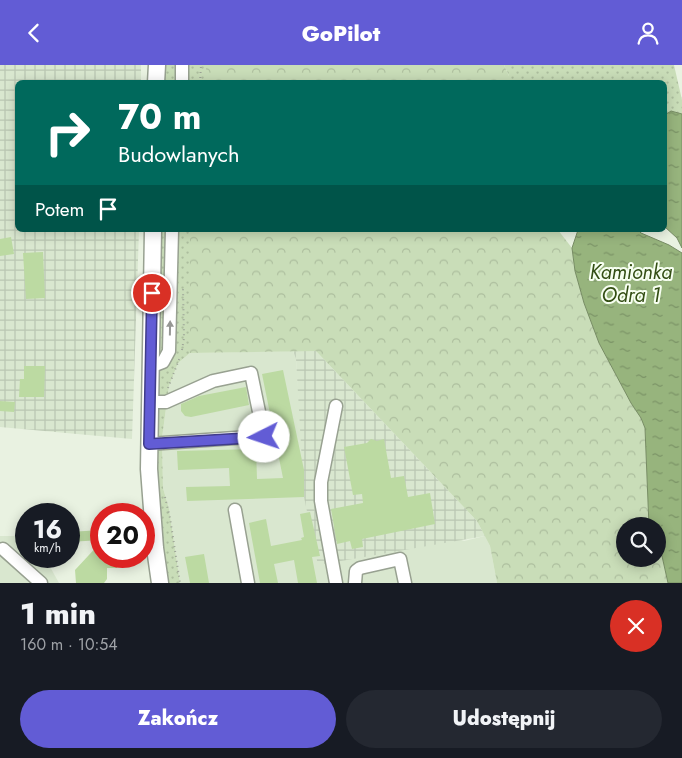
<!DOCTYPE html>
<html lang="pl">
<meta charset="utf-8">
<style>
body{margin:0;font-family:Jost,sans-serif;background:#242831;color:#f1f3f6;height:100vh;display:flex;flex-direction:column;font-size:19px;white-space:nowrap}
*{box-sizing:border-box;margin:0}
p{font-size:16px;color:#9ea1a6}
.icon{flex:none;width:28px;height:28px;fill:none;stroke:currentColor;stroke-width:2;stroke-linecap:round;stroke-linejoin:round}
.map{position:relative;height:518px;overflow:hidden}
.drawer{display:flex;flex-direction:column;background:#171b24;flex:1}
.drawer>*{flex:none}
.banner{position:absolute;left:15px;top:15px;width:652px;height:152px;border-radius:8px;box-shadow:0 2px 12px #0003;background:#00695c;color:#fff;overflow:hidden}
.tools{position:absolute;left:616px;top:452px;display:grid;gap:10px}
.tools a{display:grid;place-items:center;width:50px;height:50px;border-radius:50%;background:#171b24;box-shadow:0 2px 12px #0003;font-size:25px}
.speed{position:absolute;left:15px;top:438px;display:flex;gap:10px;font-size:25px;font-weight:700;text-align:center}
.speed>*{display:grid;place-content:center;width:65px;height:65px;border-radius:50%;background:#171b24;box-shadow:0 2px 12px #0003;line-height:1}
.speed small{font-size:12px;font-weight:400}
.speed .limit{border:8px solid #d22;background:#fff;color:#111}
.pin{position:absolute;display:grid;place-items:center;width:42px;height:42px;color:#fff;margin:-21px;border:2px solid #fff;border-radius:50%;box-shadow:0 1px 5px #0007}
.me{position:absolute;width:55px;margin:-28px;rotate:266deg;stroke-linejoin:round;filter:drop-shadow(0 0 4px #0008)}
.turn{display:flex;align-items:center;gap:18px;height:105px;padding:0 20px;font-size:22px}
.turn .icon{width:65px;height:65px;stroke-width:2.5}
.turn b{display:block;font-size:35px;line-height:42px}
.then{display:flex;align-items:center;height:48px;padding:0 20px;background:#0003;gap:10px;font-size:19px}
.round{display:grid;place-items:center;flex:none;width:52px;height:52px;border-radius:26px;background:#242831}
.head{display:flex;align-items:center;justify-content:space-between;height:85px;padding:0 20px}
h1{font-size:30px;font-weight:800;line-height:38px}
.cta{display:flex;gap:10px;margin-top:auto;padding:10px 20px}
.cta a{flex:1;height:58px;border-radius:30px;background:#625cd5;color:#fff;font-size:20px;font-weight:800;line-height:58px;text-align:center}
.cta a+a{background:#242831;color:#f1f3f6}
header{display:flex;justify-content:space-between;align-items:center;height:65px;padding:0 20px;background:#625cd5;color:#fff;font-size:22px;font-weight:800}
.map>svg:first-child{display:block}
</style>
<header><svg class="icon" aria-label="back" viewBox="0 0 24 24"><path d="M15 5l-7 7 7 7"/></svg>GoPilot<svg class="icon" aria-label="person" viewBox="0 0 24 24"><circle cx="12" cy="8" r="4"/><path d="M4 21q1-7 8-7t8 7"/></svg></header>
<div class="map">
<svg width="682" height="518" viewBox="0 0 682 518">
<defs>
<pattern id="industrial-grid" width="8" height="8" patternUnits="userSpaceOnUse" patternTransform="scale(1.25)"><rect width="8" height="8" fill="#d9e7cf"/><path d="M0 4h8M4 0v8" fill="none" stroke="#bac6b2"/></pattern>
<pattern id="grass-dots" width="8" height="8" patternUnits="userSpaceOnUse" patternTransform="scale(1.25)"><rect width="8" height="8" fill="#c9ddb8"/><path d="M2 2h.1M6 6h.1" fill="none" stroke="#adbe9e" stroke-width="1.8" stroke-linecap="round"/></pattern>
<pattern id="forest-crowns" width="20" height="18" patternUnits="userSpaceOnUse" patternTransform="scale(1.25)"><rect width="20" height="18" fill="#c9ddb8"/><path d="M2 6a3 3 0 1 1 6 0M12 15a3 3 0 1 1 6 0" fill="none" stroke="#adbe9e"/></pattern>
<pattern id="water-ripples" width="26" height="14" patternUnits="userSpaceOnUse" patternTransform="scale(1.25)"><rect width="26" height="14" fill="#97b47d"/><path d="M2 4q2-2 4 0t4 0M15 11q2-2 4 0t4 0" fill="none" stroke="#7b9366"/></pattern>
</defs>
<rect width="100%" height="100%" fill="#e9f2e1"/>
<path fill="#d9e7cf" d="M 293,286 L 296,294 L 304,405 L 464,476 L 485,471 L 490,481 L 497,518 L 180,518 L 169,444 L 163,423 L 162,373 L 169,321 L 178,298 L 190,288 Z
M 0,471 L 26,471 L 26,491 L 44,491 L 59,518 L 0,518 Z"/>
<path fill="url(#industrial-grid)" d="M 0,0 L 141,0 L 141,17 L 18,18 L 18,165 L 139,165 L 132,374 L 0,362 Z
M 293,286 L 316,286 L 477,456 L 485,471 L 318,500 L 304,432 L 296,294 Z"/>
<path fill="url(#grass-dots)" d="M 157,0 L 206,0 L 206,17 L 156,18 Z
M 504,0 L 674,0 L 682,35 L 682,49 L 671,46 L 665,50 L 665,18 L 509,17 L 509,11 Z
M 153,165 L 190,165 L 190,288 L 178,298 L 169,321 L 162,373 L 163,423 L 169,444 L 180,518 L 161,518 L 157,503 Z"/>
<path fill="url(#forest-crowns)" d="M 206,0 L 504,0 L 509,11 L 509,17 L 206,17 Z
M 190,165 L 558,165 L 572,183 L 575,206 L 584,238 L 599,278 L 631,338 L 641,353 L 645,363 L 649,461 L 625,461 L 625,494 L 658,494 L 658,482 L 662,491 L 668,518 L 497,518 L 490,481 L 477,456 L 316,286 L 190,288 Z"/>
<path fill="url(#water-ripples)" stroke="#778c64" d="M 671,46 L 682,49 L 682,183 L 677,173 L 665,162 L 665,50 Z
M 578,165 L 638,165 L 641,168 L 669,180 L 682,188 L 682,518 L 668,518 L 662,491 L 658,482 L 658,461 L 649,461 L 645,363 L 641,353 L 631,338 L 599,278 L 584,238 L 575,206 L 572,183 Z"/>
<path fill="#bcdaa2" d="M 11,172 L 14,189 L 0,191 L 0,174 Z
M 43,187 L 45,233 L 26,234 L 23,188 Z
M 24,301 L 45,301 L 44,332 L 19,332 L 20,314 L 24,314 Z
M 283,305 L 304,405 L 304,432 L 187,436 L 186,422 L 230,421 L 229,403 L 178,405 L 177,386 L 256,384 L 257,414 L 283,413 L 262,309 Z
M 246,322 L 249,340 L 191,352 L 185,351 L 181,346 L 181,339 L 199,331 Z
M 0,336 L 15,337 L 14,347 L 0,346 Z
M 371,374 L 377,376 L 384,374 L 391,413 L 404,411 L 408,432 L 430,428 L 435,459 L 362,474 L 363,482 L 352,484 L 350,476 L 337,479 L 331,444 L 363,438 L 362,429 L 353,430 L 344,382 L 367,378 Z
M 310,447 L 320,491 L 312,492 L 317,518 L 298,518 L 294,495 L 274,499 L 278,518 L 260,518 L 249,458 L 266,454 L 271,481 L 302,475 L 301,473 L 304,472 L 300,449 Z
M 101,465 L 101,475 L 69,477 L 69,467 Z
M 101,477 L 101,491 L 117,491 L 117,503 L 107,503 L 107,514 L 104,518 L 76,518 L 75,505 Z
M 204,489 L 209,518 L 190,518 L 185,492 Z"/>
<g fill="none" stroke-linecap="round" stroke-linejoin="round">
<defs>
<path id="minor" d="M 182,18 L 182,0
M 150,302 L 163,297 L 169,286 L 172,165
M 336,341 L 321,417 L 321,436 L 336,518
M 149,379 L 264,371 L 251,308 L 213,316 L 166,337 L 149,337
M 235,445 L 248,518
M 3,484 L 41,518
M 355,518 L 356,506 L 360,503 L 400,494 L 405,518"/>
<path id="major" d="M 156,18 L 157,0
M 153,165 L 149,404 L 155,483 L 160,518"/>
</defs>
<use href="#minor" stroke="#98a191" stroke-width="15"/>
<use href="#major" stroke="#98a191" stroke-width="19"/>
<path stroke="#9ca296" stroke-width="2" stroke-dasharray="1 4" stroke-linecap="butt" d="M 200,18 L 201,0
M 182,285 L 184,273 L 183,223
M 168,323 L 180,292
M 165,432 L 170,453 L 180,518"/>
<use href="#minor" stroke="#fff" stroke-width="12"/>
<use href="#major" stroke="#fff" stroke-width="16"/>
</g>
<defs><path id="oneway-solid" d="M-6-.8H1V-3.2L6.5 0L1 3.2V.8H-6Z" transform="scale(1.25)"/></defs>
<use fill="#969794" href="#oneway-solid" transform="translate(170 263) rotate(-89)"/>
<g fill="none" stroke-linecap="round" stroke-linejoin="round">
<defs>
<path id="route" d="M 152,228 L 149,379 L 264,372"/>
</defs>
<use href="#route" stroke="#403c8a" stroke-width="12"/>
<use href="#route" stroke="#625cd5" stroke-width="9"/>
</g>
<g text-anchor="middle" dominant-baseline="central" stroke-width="4" stroke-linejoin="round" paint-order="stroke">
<g font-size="20" font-style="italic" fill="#334e14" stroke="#f7fff1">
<text x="631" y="207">Kamionka<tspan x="631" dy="23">Odra 1</tspan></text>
</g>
</g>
</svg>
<div class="tools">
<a><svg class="icon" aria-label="search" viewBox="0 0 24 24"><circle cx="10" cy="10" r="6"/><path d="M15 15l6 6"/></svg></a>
</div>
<div class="speed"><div>16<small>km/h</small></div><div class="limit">20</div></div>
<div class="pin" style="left:152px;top:228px;background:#d93025"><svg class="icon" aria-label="arrive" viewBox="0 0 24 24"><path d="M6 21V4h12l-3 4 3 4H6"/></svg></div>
<svg class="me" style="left:264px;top:372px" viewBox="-20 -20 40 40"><circle r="19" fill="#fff"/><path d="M0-13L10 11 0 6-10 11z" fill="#625cd5"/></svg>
<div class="banner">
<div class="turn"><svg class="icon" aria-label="right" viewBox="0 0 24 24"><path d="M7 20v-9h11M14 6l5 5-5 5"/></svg><div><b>70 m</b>Budowlanych</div></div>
<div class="then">Potem<svg class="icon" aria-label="arrive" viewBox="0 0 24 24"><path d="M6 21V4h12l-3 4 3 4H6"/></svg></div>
</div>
</div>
<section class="drawer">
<div class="head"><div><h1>1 min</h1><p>160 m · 10:54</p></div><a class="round" style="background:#d93025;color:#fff"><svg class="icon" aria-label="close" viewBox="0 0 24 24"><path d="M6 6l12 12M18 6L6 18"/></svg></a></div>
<div class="cta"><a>Zakończ</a><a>Udostępnij</a></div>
</section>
